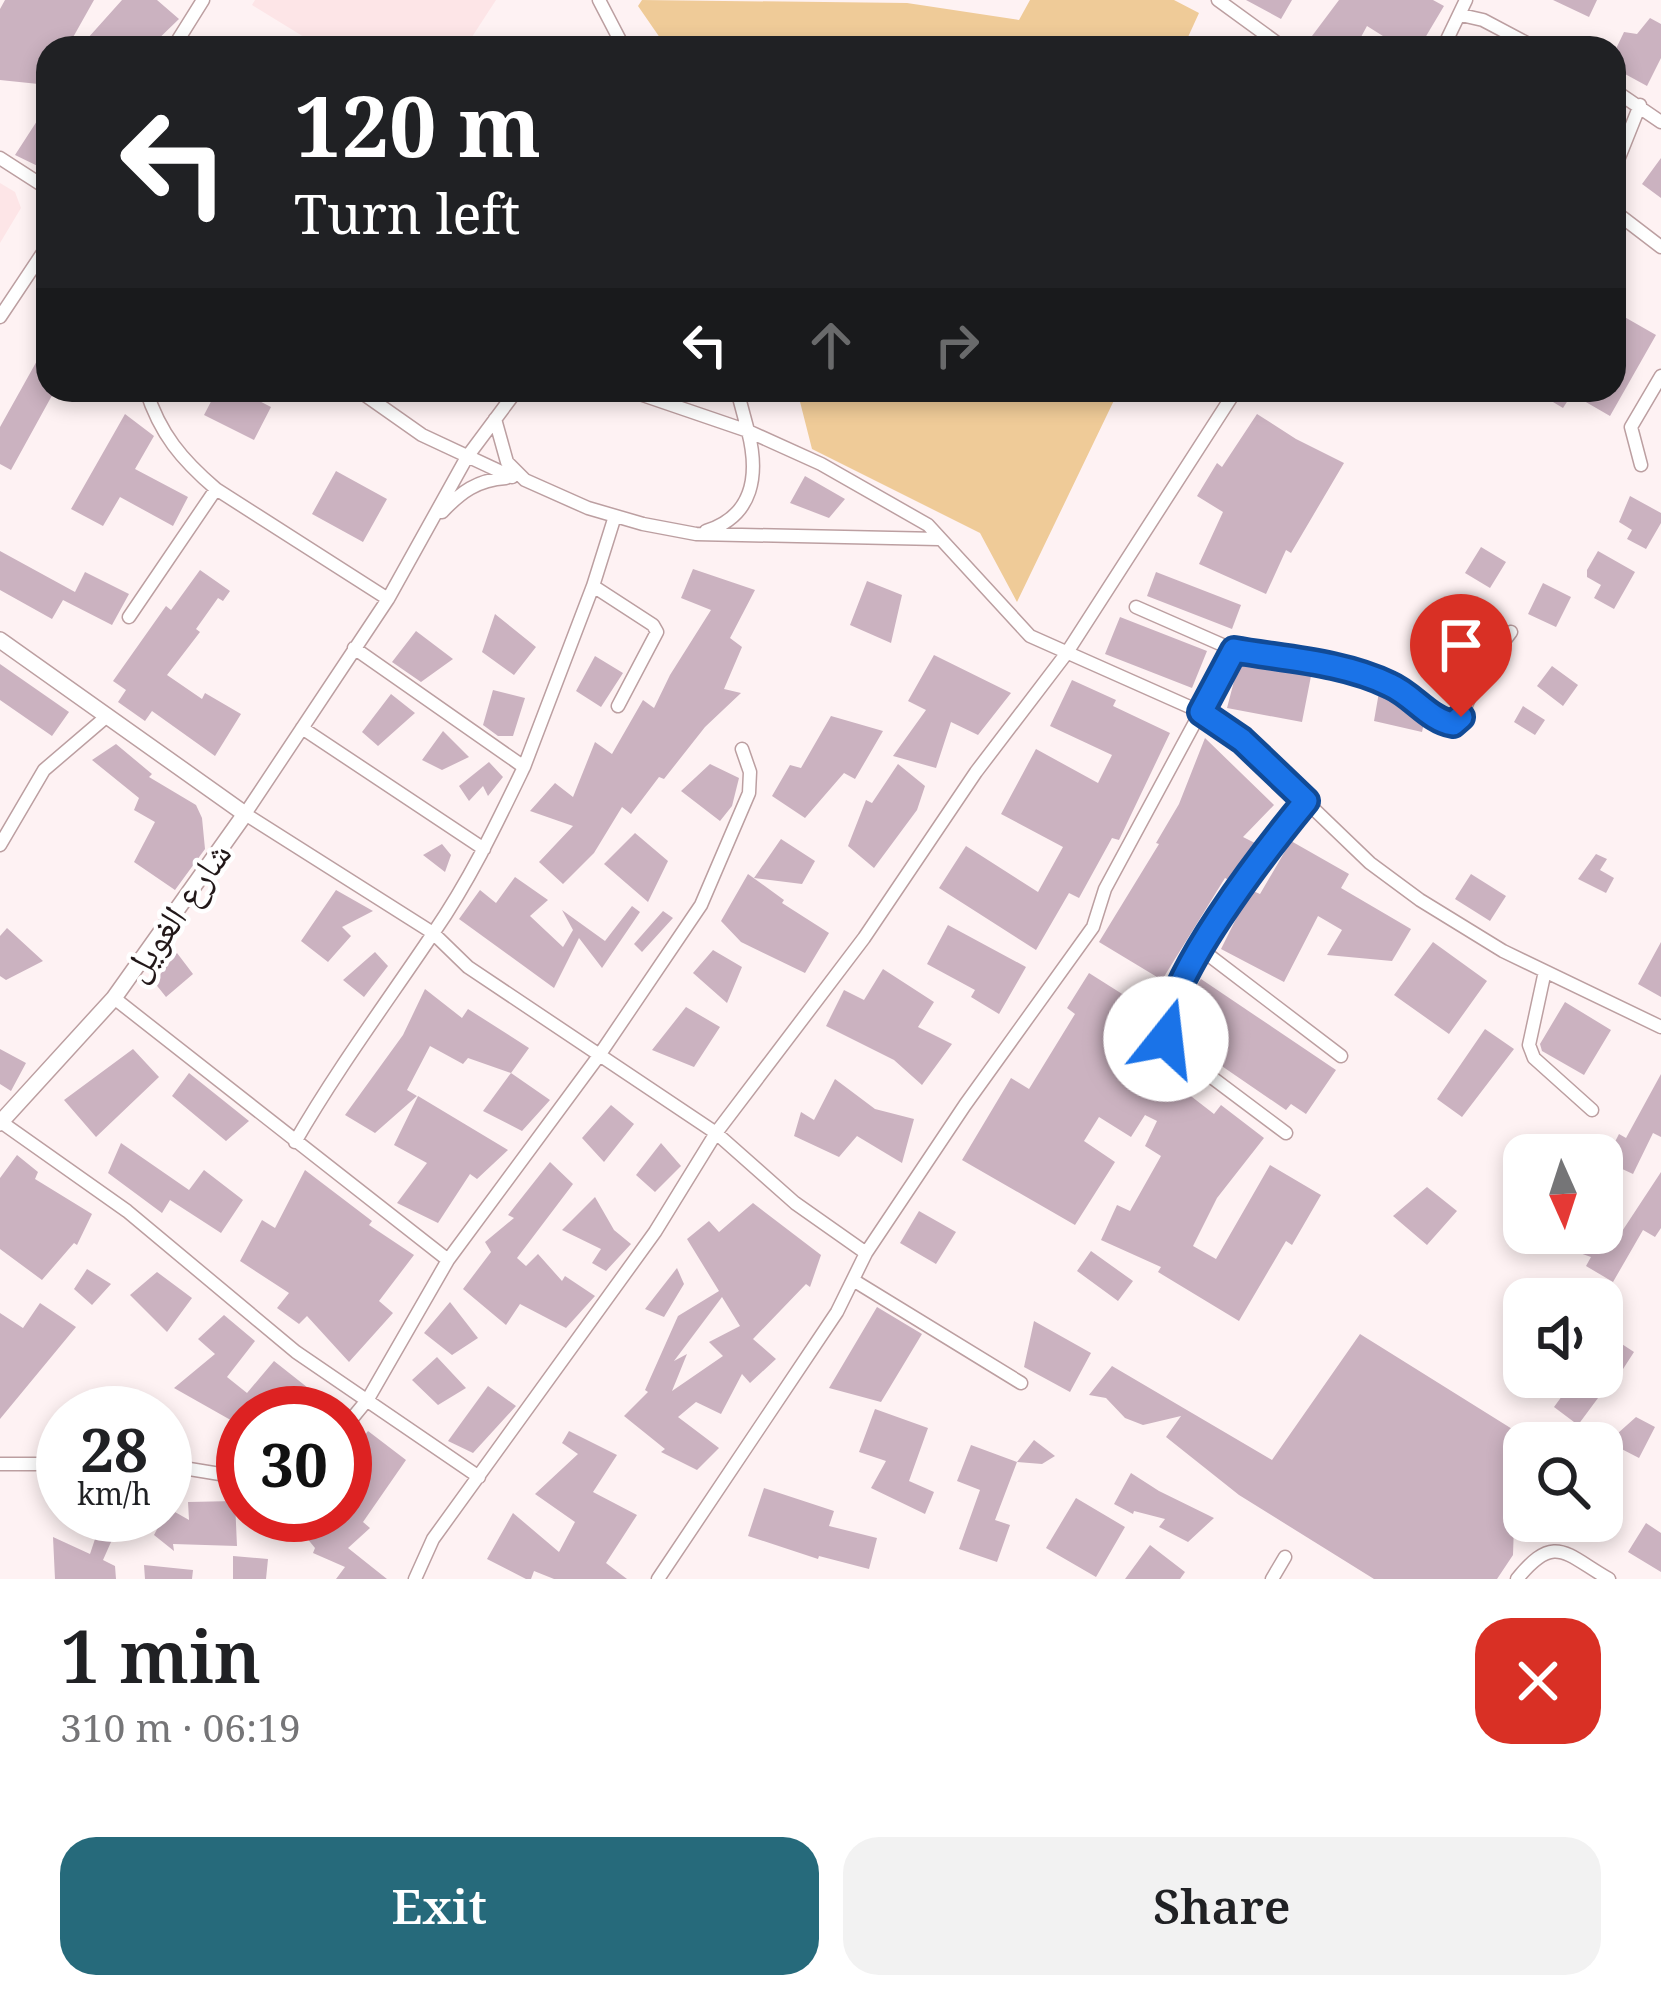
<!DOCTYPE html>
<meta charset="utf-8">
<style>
body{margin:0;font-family:"Noto Serif","Noto Naskh Arabic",serif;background:#f2f2f2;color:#202124;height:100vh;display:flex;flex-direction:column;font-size:45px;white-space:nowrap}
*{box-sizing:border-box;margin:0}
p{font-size:39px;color:#757577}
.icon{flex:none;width:66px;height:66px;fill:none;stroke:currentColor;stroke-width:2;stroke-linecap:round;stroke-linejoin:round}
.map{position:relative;height:1579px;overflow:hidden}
.drawer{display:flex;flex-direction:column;background:#fff;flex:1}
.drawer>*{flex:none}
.hud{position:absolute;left:36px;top:36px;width:1590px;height:366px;border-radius:36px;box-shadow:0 6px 18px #0003;background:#202124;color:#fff;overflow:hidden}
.needle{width:78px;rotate:177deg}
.tools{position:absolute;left:1503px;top:1134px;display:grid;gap:24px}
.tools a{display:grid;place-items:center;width:120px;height:120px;border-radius:24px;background:#fff;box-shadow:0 6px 18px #0003;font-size:60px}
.speed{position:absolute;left:36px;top:1386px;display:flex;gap:24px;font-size:60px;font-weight:700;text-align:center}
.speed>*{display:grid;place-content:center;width:156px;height:156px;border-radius:50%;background:#fff;box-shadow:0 6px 18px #0003;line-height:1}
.speed small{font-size:30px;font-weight:400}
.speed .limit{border:18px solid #d22;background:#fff;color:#111}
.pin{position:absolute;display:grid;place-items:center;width:102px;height:102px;color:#fff;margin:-123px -51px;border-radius:50% 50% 50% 0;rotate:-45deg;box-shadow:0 0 12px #0007}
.pin .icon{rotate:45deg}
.me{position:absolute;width:132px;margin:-66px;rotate:16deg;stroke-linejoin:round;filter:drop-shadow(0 0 9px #0008)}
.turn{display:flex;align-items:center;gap:42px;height:252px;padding:0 60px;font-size:54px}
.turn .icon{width:156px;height:156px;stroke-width:2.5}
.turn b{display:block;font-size:84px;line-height:102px}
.lanes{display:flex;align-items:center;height:114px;padding:0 60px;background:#0003;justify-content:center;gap:60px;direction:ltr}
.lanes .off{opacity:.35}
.round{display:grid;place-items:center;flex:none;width:126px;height:126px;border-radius:36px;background:#f2f2f2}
.headline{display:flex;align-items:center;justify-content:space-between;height:204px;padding:0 60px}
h1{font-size:72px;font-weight:600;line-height:90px}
.primary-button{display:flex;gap:24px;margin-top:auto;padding:24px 60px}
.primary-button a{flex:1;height:138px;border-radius:36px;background:#266a7b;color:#fff;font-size:48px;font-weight:600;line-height:138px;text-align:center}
.primary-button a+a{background:#f2f2f2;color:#202124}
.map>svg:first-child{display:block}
</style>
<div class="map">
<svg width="1661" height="1579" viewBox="0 0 1661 1579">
<rect width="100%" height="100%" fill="#fef2f3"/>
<path fill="#fde5e7" d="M 255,0 L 496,0 L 468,43 L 477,48 L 322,48 L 252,5 Z
M 0,183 L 15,192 L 21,208 L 0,243 Z"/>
<path fill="#efcb98" d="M 642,0 L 907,3 L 1019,20 L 1030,0 L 1174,0 L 1199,13 L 1183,48 L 667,48 L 638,6 Z
M 797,390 L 1119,390 L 1017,602 L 980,533 L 812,449 Z"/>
<path fill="#cbb2c0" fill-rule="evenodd" d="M 5,0 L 94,0 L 67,48 L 48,48 L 48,85 L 0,80 L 0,9 Z
M 122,0 L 157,0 L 179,19 L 149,48 L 79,48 Z
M 1246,0 L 1292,0 L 1281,19 Z
M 1339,0 L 1433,0 L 1444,6 L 1419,48 L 1402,48 L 1367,26 L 1355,48 L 1303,48 Z
M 1553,0 L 1597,0 L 1589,17 Z
M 1650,18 L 1661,24 L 1661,58 L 1647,86 L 1614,68 L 1614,53 L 1624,32 L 1637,34 Z
M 48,104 L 48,171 L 15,155 Z
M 1661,158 L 1661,198 L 1642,184 Z
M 1614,311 L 1656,335 L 1610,416 L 1572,394 L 1563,408 L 1548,399 L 1553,390 L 1614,390 Z
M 48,341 L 48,390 L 55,390 L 11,470 L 0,464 L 0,427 Z
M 217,390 L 238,390 L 271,407 L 254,440 L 204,415 Z
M 125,414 L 154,436 L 135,469 L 188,497 L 173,526 L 120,497 L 103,526 L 71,509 Z
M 1257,414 L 1296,439 L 1344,463 L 1291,553 L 1286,550 L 1266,594 L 1199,564 L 1223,512 L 1197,496 L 1217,463 L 1222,467 Z
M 336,471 L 387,499 L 363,542 L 312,514 Z
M 805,476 L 845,499 L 829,518 L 790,503 Z
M 1630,496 L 1661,513 L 1661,523 L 1646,549 L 1627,539 L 1632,530 L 1619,522 Z
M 1481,547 L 1506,562 L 1490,588 L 1465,573 Z
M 0,551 L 75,592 L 85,572 L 129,594 L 112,625 L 63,600 L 52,619 L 0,590 Z
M 1598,551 L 1635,572 L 1614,609 L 1594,598 L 1601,585 L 1587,577 L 1587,570 Z
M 693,569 L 755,590 L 730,638 L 742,647 L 724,689 L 741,693 L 705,727 L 664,779 L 659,777 L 631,814 L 622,807 L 594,853 L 563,884 L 539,862 L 573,826 L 530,811 L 555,783 L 573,797 L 595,742 L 612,754 L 643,700 L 654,708 L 670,675 L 711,610 L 681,598 Z
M 200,570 L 230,591 L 223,601 L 218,598 L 196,629 L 200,632 L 167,675 L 202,699 L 205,693 L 241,714 L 215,756 L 152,711 L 145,721 L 118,702 L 126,690 L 113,681 L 166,606 L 171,610 Z
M 1156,572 L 1241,605 L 1232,629 L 1147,596 Z
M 867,581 L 902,595 L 891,643 L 850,625 Z
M 1543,583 L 1571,597 L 1556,627 L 1528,614 Z
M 495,614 L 536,647 L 514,675 L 482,652 Z
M 1120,617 L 1207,651 L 1192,688 L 1105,654 Z
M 416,631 L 453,659 L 421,682 L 392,662 Z
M 934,655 L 1011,693 L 978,735 L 951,722 L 936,768 L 893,756 L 926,710 L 908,701 Z
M 595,656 L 623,673 L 601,707 L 576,691 Z
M 1239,662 L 1311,676 L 1302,722 L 1227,708 Z
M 0,664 L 69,712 L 52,736 L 0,700 Z
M 1552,666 L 1578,685 L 1563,706 L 1537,686 Z
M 1072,680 L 1116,700 L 1113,706 L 1170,733 L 1119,840 L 1112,838 L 1079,898 L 1069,893 L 1036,950 L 939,888 L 966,846 L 1038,892 L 1063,847 L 1001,814 L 1036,749 L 1098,783 L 1112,755 L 1050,726 Z
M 493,690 L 525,698 L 513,736 L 498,736 L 483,725 Z
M 1379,692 L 1424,723 L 1422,732 L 1374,721 Z
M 391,694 L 415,713 L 378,746 L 362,732 Z
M 1523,706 L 1545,720 L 1535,735 L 1514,722 Z
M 831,716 L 883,731 L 855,779 L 844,773 L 805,818 L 772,796 L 790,765 L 801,768 Z
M 443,731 L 469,757 L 442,770 L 422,760 Z
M 1205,738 L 1274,805 L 1243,837 L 1257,844 L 1251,857 L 1233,882 L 1225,878 L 1162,980 L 1099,942 L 1159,844 L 1156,843 L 1179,804 Z
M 116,744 L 152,774 L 149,777 L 196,805 L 202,818 L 205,849 L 175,890 L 134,862 L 155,822 L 134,810 L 139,798 L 92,760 Z
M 489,762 L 503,777 L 488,796 L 483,786 L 469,801 L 459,786 Z
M 710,764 L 739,778 L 732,806 L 720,821 L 681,791 Z
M 898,764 L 925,786 L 917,810 L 874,868 L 848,846 L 866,800 L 872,803 Z
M 635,833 L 668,861 L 648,902 L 604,864 Z
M 781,839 L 815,861 L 802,884 L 754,878 Z
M 1291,841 L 1349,874 L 1341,888 L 1411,929 L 1392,961 L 1327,955 L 1342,930 L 1318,916 L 1284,982 L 1221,949 L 1244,903 L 1253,891 L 1260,894 Z
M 442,844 L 451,855 L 445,872 L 423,855 Z
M 1596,854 L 1607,859 L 1600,870 L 1614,878 L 1606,893 L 1578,879 Z
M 748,874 L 784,900 L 782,903 L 829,933 L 805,973 L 741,942 L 721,921 Z
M 1471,874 L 1506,896 L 1490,921 L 1455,899 Z
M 515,877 L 548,900 L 530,916 L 563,947 L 573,930 L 562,910 L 605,941 L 632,906 L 640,912 L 602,968 L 579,938 L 554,988 L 459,919 L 480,890 L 496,903 Z
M 336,890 L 373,911 L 342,927 L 351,936 L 328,962 L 301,941 Z
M 663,911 L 673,918 L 642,952 L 634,944 Z
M 948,925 L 1026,967 L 999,1014 L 971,997 L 975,990 L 927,964 Z
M 7,928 L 43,961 L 6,980 L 0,976 L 0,936 Z
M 1433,942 L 1487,981 L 1449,1034 L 1394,995 Z
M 1661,942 L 1661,997 L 1638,984 Z
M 713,950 L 742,967 L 727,1003 L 693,973 Z
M 375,952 L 388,966 L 364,997 L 343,980 Z
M 177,953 L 193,974 L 166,997 L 154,982 Z
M 883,969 L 934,1002 L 918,1027 L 952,1044 L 922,1085 L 894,1060 L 826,1026 L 844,990 L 864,1000 Z
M 1089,973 L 1157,1016 L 1125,1045 L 1214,1114 L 1221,1105 L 1264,1138 L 1217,1198 L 1193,1246 L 1216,1259 L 1270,1165 L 1321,1195 L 1292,1245 L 1286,1241 L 1239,1321 L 1158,1272 L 1161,1267 L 1101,1240 L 1117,1205 L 1130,1211 L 1161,1156 L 1145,1146 L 1157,1121 L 1145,1115 L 1131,1137 L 1099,1117 L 1084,1141 L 1115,1162 L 1075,1225 L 962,1160 L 1011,1078 L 1029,1089 L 1075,1014 L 1067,1008 Z
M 1201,979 L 1336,1070 L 1306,1114 L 1291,1104 L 1286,1110 L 1178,1036 L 1180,1010 Z
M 425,989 L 462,1018 L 468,1009 L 529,1048 L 511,1073 L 468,1058 L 463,1064 L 430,1046 L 407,1090 L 417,1096 L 375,1133 L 345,1115 L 403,1035 Z
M 1565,1002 L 1611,1030 L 1584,1075 L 1542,1051 L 1540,1044 Z
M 686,1007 L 720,1027 L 694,1067 L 652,1050 Z
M 1485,1029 L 1514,1049 L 1462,1117 L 1437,1099 Z
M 0,1049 L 26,1063 L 11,1091 L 0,1084 Z
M 133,1049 L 159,1077 L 96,1137 L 64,1100 Z
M 189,1073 L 249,1121 L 226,1141 L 172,1096 Z
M 511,1073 L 550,1100 L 522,1131 L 483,1111 Z
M 1661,1074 L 1661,1137 L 1653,1133 L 1633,1174 L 1605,1161 L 1619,1134 L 1626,1138 Z
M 835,1079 L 875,1109 L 914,1119 L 902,1163 L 857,1136 L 839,1157 L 794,1136 L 801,1112 L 814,1120 Z
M 418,1096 L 508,1150 L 477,1179 L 470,1174 L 438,1223 L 397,1203 L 427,1163 L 394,1145 Z
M 611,1105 L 634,1124 L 604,1162 L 582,1138 Z
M 121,1143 L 189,1190 L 204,1170 L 243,1200 L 221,1233 L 170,1200 L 162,1213 L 108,1173 Z
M 661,1143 L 681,1166 L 655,1192 L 636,1175 Z
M 17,1155 L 38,1172 L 35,1179 L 92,1214 L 77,1245 L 74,1243 L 42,1280 L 0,1249 L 0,1178 Z
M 550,1162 L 573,1184 L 517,1258 L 526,1266 L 538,1254 L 562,1281 L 565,1276 L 595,1296 L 566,1328 L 520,1304 L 506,1325 L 463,1289 L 491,1252 L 485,1242 L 514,1218 L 508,1215 Z
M 305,1170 L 372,1221 L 369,1225 L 414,1255 L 379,1301 L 393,1313 L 349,1362 L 307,1316 L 299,1324 L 277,1308 L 289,1293 L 240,1261 L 262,1220 L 275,1228 Z
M 1661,1172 L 1661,1228 L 1655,1237 L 1643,1230 L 1613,1282 L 1586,1266 L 1591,1257 L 1529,1235 L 1603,1233 L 1601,1238 L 1613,1245 Z
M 1427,1187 L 1457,1211 L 1427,1245 L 1393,1216 Z
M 595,1197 L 614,1230 L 631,1244 L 606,1271 L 592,1263 L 601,1249 L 562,1230 Z
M 753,1203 L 821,1255 L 810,1287 L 806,1284 L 753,1339 L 776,1359 L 750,1383 L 742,1374 L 721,1414 L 696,1402 L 678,1417 L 719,1448 L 697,1470 L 661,1452 L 665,1449 L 624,1416 L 648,1392 L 645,1390 L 678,1316 L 719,1291 L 687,1239 L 709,1221 L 719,1232 ZM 722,1297 L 740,1326 L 709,1342 L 723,1356 L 672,1391 L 687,1354 L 674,1361 Z
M 919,1211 L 956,1232 L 936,1264 L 900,1243 Z
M 1091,1251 L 1133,1281 L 1118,1301 L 1077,1271 Z
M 677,1268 L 684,1284 L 664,1317 L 645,1309 Z
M 87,1269 L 111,1284 L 92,1305 L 74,1289 Z
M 157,1272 L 192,1298 L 167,1332 L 130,1295 Z
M 450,1302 L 478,1338 L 452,1355 L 424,1333 Z
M 40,1303 L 76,1327 L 0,1419 L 0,1313 L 23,1328 Z
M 877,1307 L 922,1334 L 881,1402 L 829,1388 Z
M 224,1315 L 255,1341 L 227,1377 L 247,1393 L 274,1361 L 322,1399 L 312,1413 L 243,1413 L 243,1427 L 174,1388 L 215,1354 L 198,1339 Z
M 1034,1321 L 1091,1353 L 1070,1392 L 1024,1367 Z
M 1602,1331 L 1634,1352 L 1614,1383 L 1611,1381 L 1602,1393 Z
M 1360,1334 L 1517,1432 L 1513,1555 L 1497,1579 L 1374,1579 L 1239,1495 L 1166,1437 L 1181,1416 L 1143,1425 L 1125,1418 L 1106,1398 L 1089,1395 L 1112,1366 L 1272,1460 Z
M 437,1357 L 466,1388 L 438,1405 L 412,1380 Z
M 1573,1381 L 1598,1398 L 1578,1425 L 1554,1407 Z
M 488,1386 L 516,1406 L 473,1453 L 448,1441 Z
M 875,1409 L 928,1428 L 909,1481 L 934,1492 L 925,1514 L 871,1488 L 886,1461 L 859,1452 Z
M 1636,1417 L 1655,1427 L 1639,1458 L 1608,1442 Z
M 368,1431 L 406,1460 L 363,1522 L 370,1528 L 348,1548 L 387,1579 L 336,1579 L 345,1567 L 313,1553 L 315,1548 L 288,1515 L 345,1515 L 345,1460 Z
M 569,1431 L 617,1455 L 593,1492 L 637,1515 L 606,1563 L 627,1579 L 554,1579 L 534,1571 L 531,1579 L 526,1579 L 487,1559 L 513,1513 L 559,1552 L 575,1522 L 535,1494 L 578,1454 L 562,1443 Z
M 1034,1440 L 1055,1456 L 1042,1464 L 1017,1462 Z
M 971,1445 L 1017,1462 L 995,1520 L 1010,1525 L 997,1562 L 959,1549 L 980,1490 L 957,1481 Z
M 1131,1473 L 1159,1491 L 1214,1518 L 1188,1542 L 1159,1527 L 1165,1519 L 1134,1511 L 1133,1514 L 1114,1504 Z
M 764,1488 L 834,1511 L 829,1526 L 877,1538 L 869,1569 L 819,1556 L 818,1559 L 748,1536 Z
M 1076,1498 L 1125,1527 L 1096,1577 L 1046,1548 Z
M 235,1501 L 237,1546 L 173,1544 L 174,1551 L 154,1535 L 168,1508 L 189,1520 L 188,1502 Z
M 102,1518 L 119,1524 L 103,1560 L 115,1566 L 116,1579 L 55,1579 L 53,1537 L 90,1554 Z
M 1646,1523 L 1661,1533 L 1661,1572 L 1628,1552 Z
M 1150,1545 L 1185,1572 L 1180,1579 L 1125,1579 Z
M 233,1556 L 268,1559 L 266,1579 L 233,1579 Z
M 144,1565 L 193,1570 L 192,1579 L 145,1579 Z"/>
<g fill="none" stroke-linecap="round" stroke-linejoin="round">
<defs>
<path id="minor" d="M 599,0 L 624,48
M 1218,0 L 1284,48
M 1461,15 L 1483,20 L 1536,48
M 173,48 L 203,0
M 1443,48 L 1466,0
M 1614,90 L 1661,122
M 0,158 L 48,189
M 1614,170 L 1640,105
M 1614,211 L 1661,247
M 0,317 L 48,245
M 146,390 C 160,434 182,460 216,489
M 358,390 L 422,435 L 512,477
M 517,390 L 467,457 L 388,599 L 245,814 L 433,933 L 468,967 L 716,1133 L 795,1203 L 866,1253 L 837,1312 L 658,1579
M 628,390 L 748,431 C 759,474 754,516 706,531
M 737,390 L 748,431 L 821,464 L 928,525 L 1030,636 L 1201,712 L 1242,740 L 1370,863 L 1420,900 L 1503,951 L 1661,1027
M 495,419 L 507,462 L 525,480 L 588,508 L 643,524 L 696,534 L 939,539
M 1641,465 L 1631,427 L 1661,376
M 442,512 C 461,492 477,480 506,478
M 593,586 L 615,516
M 1136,607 L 1234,650 L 1328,666 L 1391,685 L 1440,722 L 1453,724 L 1461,717 L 1480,673 L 1511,632
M 129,617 L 216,489 L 388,599
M 354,648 L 524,767 L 593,586 L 653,625 L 657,632 L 618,706
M 302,728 L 484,849
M 0,845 L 44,770 L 106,717
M 1202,950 L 1341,1056
M 1545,971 L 1529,1045 L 1534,1058 L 1592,1110
M 114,998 L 448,1260 L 598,1057 L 701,905 L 749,793 L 750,772 L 742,749
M 1,1122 L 127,1211 L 296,1352 L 479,1477
M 1286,1133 L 1174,1049 C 1167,1041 1165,1034 1166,1023 C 1168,1000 1187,975 1198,956 C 1232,902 1265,851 1306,801
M 295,1142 C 337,1069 387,1002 434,932 C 470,880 497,823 524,767
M 866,1253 L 965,1105 L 1093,927 L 1105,889 L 1234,650
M 853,1280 L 1021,1383
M 345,1427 L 368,1399 L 448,1260
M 0,1464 L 63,1464
M 165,1465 L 220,1474 L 243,1473
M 415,1579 L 433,1539 L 655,1232 L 716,1133 L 864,938 L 976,772 L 1066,654 L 1236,390
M 1272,1579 L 1285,1557
M 1517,1579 C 1555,1532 1565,1554 1609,1579"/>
<path id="tertiary" d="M 0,640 L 245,814 L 114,998 L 0,1123"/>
</defs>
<use href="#minor" stroke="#bc9fa1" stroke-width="15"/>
<use href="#tertiary" stroke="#bc9fa1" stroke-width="18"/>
<use href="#minor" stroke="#fff" stroke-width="12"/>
<use href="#tertiary" stroke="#fff" stroke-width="15"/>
</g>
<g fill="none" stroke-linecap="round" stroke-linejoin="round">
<defs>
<path id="route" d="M 1166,1039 C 1160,984 1269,846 1306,801 L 1242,740 L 1201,712 L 1234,650 C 1285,659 1343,662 1390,685 C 1413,695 1429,720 1453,724 L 1461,717"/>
</defs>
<use href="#route" stroke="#114b97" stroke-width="30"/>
<use href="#route" stroke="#1a73e8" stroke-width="21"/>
</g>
<g text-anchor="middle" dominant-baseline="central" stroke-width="9" stroke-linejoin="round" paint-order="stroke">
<g font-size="36" fill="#221819" stroke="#fff">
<text transform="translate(176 911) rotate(-55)">شارع الغويل</text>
</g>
</g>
</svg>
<div class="tools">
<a><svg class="needle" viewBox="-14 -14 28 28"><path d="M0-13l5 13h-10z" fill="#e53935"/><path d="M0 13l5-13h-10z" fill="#757577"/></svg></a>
<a><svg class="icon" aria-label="sound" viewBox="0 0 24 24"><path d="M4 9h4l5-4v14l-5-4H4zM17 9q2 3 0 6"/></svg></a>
<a><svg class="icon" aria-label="search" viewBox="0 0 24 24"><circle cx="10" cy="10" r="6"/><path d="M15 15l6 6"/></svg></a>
</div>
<div class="speed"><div>28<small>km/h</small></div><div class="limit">30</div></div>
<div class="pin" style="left:1461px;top:717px;background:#d93025"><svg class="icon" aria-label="arrive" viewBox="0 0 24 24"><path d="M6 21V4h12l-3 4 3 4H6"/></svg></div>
<svg class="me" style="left:1166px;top:1039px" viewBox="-20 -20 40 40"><circle r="19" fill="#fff"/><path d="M0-13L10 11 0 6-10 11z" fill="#1a73e8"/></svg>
<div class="hud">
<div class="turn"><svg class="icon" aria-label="left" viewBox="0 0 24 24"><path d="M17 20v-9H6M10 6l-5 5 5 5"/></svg><div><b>120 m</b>Turn left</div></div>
<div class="lanes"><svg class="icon" aria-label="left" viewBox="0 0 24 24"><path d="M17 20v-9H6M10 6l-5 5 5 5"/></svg><svg class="icon off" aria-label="ahead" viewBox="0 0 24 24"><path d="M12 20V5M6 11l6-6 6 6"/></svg><svg class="icon off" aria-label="right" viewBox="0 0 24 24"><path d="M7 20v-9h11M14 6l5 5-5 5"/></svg></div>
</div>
</div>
<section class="drawer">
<div class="headline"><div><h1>1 min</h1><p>310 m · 06:19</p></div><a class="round" style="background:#d93025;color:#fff"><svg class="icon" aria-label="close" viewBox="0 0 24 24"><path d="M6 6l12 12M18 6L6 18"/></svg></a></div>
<div class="primary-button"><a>Exit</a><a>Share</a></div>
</section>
